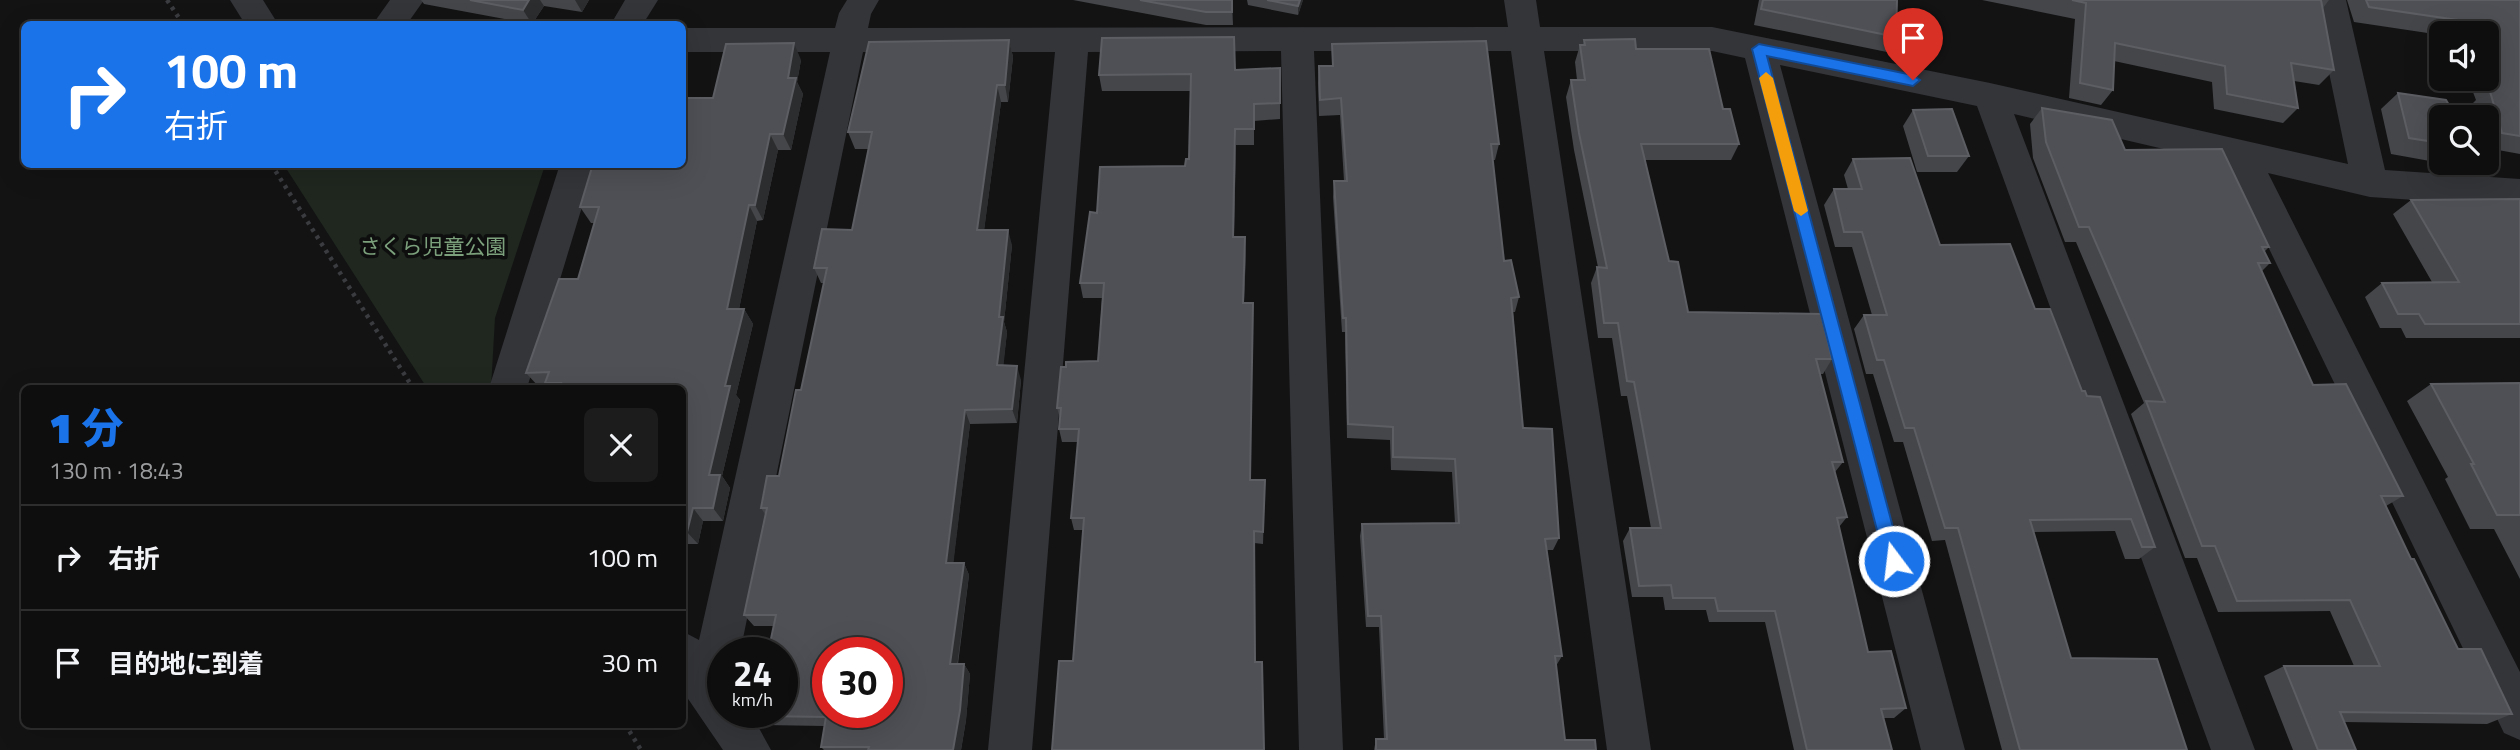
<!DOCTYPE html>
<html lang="ja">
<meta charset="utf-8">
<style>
body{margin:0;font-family:"Titillium Web","Noto Sans JP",sans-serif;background:#1c1c1d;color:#f1f3f6;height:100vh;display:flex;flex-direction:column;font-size:26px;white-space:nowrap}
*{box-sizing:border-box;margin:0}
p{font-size:23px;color:#9b9c9e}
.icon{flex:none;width:38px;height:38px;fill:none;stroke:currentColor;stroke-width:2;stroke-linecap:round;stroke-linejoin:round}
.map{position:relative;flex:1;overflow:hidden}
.panel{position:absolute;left:21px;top:385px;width:665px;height:343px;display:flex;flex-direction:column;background:#0e0e0f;border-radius:10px;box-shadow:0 7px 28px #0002,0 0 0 2px #2e2e2f}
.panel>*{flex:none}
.top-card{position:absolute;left:21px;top:21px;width:665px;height:147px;border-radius:10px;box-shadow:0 7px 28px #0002,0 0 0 2px #2e2e2f;background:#1a73e8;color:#fff;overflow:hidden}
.controls{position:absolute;left:2429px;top:21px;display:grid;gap:14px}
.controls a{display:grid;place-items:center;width:70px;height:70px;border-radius:10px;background:#0e0e0f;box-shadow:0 7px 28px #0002,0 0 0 2px #2e2e2f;font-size:35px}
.speed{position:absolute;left:707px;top:637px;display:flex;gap:14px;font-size:35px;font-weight:700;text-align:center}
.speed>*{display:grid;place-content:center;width:91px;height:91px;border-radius:50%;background:#0e0e0f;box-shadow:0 7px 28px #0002,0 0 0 2px #2e2e2f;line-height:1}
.speed small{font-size:18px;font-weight:400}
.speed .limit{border:10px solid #d22;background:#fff;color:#111}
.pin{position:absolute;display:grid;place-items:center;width:60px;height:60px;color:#fff;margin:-72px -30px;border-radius:50% 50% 50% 0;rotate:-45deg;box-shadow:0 0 7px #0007}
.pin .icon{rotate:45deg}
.me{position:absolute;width:77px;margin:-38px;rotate:345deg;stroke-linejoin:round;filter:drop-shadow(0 0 5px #0008)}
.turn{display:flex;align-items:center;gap:24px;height:147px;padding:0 28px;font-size:32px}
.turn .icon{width:91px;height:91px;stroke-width:2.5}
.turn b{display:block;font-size:49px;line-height:60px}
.round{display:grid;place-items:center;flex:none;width:74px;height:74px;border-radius:10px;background:#1c1c1d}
.summary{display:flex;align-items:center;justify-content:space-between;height:119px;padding:0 28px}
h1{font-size:42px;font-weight:800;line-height:52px;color:#1a73e8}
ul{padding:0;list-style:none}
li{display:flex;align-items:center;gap:21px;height:105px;padding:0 28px;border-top:2px solid #2e2e2f}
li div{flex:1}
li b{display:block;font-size:26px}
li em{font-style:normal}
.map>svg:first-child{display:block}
</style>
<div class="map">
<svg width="2520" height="750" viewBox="0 0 2520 750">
<rect width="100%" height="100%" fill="#131314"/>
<path fill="#1f271f" d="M 284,165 L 545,165 L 495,318 L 491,388 L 427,388 Z"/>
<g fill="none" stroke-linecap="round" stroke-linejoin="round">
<path stroke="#3a3c40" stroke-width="4.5" stroke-dasharray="3.5 5" stroke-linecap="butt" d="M 167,0 L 183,24
M 271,164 L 413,388
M 625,724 L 641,750"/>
<path fill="#343539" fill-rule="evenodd" d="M 230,0 L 263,0 L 278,24 L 245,24 Z
M 390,0 L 424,0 L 407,24 L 373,24 Z
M 625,0 L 658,0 L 643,24 L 611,24 Z
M 847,0 L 879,0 L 871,14 L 868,28 L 1508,27 L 1504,0 L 1536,0 L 1540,27 L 1712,27 L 1990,83 L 2348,164 L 2314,0 L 2346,0 L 2385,170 L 2520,179 L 2520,207 L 2370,197 L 2268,173 L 2520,672 L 2520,740 L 2504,733 L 2228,164 L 2014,114 L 2255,750 L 2211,750 L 1977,106 L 1780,65 L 1965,750 L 1921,750 L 1745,58 L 1712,51 L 1544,51 L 1651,750 L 1607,750 L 1511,51 L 1314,51 L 1343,750 L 1299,750 L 1281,51 L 1088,52 L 1032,750 L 988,750 L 1055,52 L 863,52 L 740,653 L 723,653 L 723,712 L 750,712 L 771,750 L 723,750 L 682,690 L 682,631 L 699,640 L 830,52 L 682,52 L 682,28 L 835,28 L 839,13 Z
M 560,164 L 595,164 L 527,388 L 489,388 Z"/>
</g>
<path fill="#444649" d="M 421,0 L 589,0 L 582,12 L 544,6 L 532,24 L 424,4 Z
M 1073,0 L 1232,0 L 1233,25 L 1206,25 Z
M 1247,0 L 1303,0 L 1298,15 L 1248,5 Z
M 1759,0 L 1897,0 L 1896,37 L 1887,52 L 1754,25 Z
M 1982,0 L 2329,0 L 2323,8 L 2334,70 L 2319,85 L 2294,81 L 2298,108 L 2283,123 L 2214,109 L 2212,82 L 2114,61 L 2113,90 L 2101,105 L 2069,98 L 2075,19 Z
M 2347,0 L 2520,0 L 2520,154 L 2487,148 L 2487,117 L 2476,117 L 2472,104 L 2476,100 L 2468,79 L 2487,79 L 2487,33 L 2441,33 L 2441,35 L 2354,22 Z
M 1009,40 L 1013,57 L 1008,102 L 1001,102 L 984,230 L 1012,245 L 1004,322 L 1007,332 L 1003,365 L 1021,380 L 1017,423 L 970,424 L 953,563 L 964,563 L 969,575 L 958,664 L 964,664 L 970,674 L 966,720 L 961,750 L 824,750 L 821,747 L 824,726 L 765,725 L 755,716 L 774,626 L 754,626 L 744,615 L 766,516 L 761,508 L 779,476 L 801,390 L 824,283 L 821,283 L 814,268 L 852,230 L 868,149 L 855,149 L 848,132 Z
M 1584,40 L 1636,49 L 1723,109 L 1739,144 L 1731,160 L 1645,160 L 1669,261 L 1688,312 L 1832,359 L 1823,374 L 1820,374 L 1843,462 L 1835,472 L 1847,517 L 1839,527 L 1868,652 L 1906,708 L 1894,718 L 1883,718 L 1892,750 L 1794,750 L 1765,622 L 1709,622 L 1706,610 L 1665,610 L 1663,597 L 1632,597 L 1623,541 L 1630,528 L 1651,528 L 1627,396 L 1621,396 L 1612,338 L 1598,338 L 1591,283 L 1597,267 L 1598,267 L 1574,150 L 1566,97 L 1571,80 L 1577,80 L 1575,62 L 1580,45 L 1583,45 Z
M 1332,44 L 1499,144 L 1495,160 L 1493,160 L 1504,261 L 1519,297 L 1515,312 L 1513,312 L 1523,428 L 1559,538 L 1553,550 L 1547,550 L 1562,656 L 1556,666 L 1565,740 L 1596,750 L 1374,750 L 1376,739 L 1384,739 L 1379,627 L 1366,627 L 1360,536 L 1362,524 L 1455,523 L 1452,472 L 1391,470 L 1390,440 L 1347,438 L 1345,332 L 1342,332 L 1333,197 L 1334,181 L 1344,181 L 1340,115 L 1319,116 L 1318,83 L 1319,66 L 1332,66 Z
M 801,60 L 797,82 L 803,94 L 791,150 L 778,150 L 763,220 L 757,221 L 739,309 L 744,309 L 753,324 L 736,395 L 740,400 L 722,476 L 730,488 L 723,521 L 703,521 L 698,544 L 682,544 L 682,388 L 550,388 L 548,387 L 539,387 L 526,373 L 578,279 L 595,223 L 591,223 L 580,207 L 713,98 Z
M 1235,70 L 1280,103 L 1280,119 L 1254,121 L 1254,145 L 1236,145 L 1234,237 L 1246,252 L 1244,303 L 1250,480 L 1265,480 L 1263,544 L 1254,543 L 1073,661 L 1083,530 L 1074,530 L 1071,518 L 1078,442 L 1062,442 L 1059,429 L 1060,418 L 1057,408 L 1066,367 L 1098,361 L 1102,298 L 1083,298 L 1080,283 L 1097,213 L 1185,166 L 1189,159 L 1191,91 L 1102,91 L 1099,75 Z
M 2398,93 L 2441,117 L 2441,163 L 2391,154 L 2381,109 Z
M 2042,108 L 2125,150 L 2269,247 L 2264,252 L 2270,263 L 2262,271 L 2313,385 L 2403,496 L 2386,506 L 2411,559 L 2458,649 L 2512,714 L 2487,724 L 2344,722 L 2356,750 L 2293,750 L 2264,676 L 2284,666 L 2354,666 L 2330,611 L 2218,612 L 2197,558 L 2185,558 L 2131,414 L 2144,403 L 2076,242 L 2065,242 L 2033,158 L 2030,124 Z
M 1913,110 L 1969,156 L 1957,172 L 1917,172 L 1903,126 Z
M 1853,159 L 1940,245 L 2035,309 L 2082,391 L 2155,547 L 2139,559 L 2125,559 L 2115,531 L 2034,532 L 2071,658 L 2187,750 L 2002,750 L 1945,540 L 1932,541 L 1903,442 L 1894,442 L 1873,374 L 1866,374 L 1854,329 L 1864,315 L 1872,315 L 1852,247 L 1835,247 L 1824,205 L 1834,189 L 1848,189 L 1844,175 Z
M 2520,199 L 2520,338 L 2406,338 L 2401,328 L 2380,328 L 2365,297 L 2382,283 L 2432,282 L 2393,214 L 2411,200 Z
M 2520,383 L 2520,579 L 2494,529 L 2470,529 L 2445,479 L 2448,477 L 2407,401 L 2431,384 Z"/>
<path fill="#2c2d2f" d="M 529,0 L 540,0 L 544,6 L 532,24 L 523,10 Z
M 575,0 L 589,0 L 582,12 Z
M 1300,0 L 1303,0 L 1298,15 L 1298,6 Z
M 1009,40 L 1013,57 L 1008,102 L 1005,85 Z
M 794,43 L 801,60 L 797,82 L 803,94 L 791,150 L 783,134 L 788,78 Z
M 997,85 L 1001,102 L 982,246 L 977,230 Z
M 1235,129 L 1236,145 L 1233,252 L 1233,237 Z
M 770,134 L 778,150 L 763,220 L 755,205 Z
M 749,205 L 757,221 L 736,324 L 727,309 Z
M 1008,230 L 1012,245 L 1004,322 L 1007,332 L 1002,380 L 997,365 L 999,317 Z
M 1245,237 L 1246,252 L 1243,317 L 1243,303 Z
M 744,309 L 753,324 L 736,395 L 740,400 L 722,476 L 730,488 L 723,521 L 713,508 L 709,475 L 725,386 Z
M 1017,366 L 1021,380 L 1017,423 L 1012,409 Z
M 965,410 L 970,424 L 952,575 L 946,563 Z
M 693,508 L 703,521 L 698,544 L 687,532 Z
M 964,563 L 969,575 L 956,674 L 950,664 Z
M 964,664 L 970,674 L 966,720 L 961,750 L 953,750 Z"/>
<path fill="#4f5055" stroke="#5c5e64" stroke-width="2" fill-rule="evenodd" d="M 470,0 L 529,0 L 523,10 Z
M 1140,0 L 1232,0 L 1232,12 L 1206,12 Z
M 1267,0 L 1300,0 L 1298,6 Z
M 1763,0 L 1897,0 L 1896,37 L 1761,9 Z
M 2072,0 L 2321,0 L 2334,70 L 2291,63 L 2298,108 L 2227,94 L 2225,66 L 2115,43 L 2113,90 L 2080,83 L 2086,3 Z
M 2366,0 L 2520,0 L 2520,136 L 2502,133 L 2489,88 L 2494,89 L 2487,68 L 2487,33 L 2475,33 L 2471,22 L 2369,7 Z
M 1234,37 L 1235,70 L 1280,68 L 1280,103 L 1254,104 L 1254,129 L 1235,129 L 1233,237 L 1245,237 L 1243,303 L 1253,303 L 1250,480 L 1265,480 L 1263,532 L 1254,531 L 1255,662 L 1262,662 L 1264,750 L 1052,750 L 1059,661 L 1073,661 L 1084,518 L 1071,518 L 1079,429 L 1059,429 L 1061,408 L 1057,408 L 1061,367 L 1066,367 L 1066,362 L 1098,361 L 1104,283 L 1080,283 L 1090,212 L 1097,213 L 1100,167 L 1185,166 L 1186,159 L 1189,159 L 1191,74 L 1099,75 L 1102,38 Z
M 1635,39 L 1636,49 L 1709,49 L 1723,109 L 1730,109 L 1739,144 L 1641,144 L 1669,261 L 1678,262 L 1688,312 L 1821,314 L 1832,359 L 1816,359 L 1843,462 L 1832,462 L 1847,517 L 1837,518 L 1868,652 L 1891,651 L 1906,708 L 1881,709 L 1892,750 L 1807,750 L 1775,611 L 1718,611 L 1715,598 L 1673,598 L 1671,585 L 1639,586 L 1630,528 L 1661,528 L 1634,382 L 1627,381 L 1618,323 L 1604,323 L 1597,267 L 1607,268 L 1579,133 L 1571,80 L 1585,80 L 1580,45 L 1585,45 L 1584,40 Z
M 1009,40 L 1005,85 L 997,85 L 977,230 L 1008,230 L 999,317 L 1003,317 L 997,365 L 1017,366 L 1012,409 L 965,410 L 946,563 L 964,563 L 950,664 L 964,664 L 960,710 L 953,750 L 868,750 L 869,747 L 821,747 L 826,717 L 755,716 L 756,712 L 782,712 L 782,653 L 768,653 L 776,615 L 744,615 L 767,508 L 761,508 L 767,476 L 779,476 L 796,390 L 801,390 L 827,268 L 814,268 L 822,229 L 852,230 L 872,132 L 848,132 L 869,42 ZM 828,653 L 887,653 L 887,712 L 828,712 Z
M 1486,41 L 1499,144 L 1491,144 L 1504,261 L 1511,260 L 1519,297 L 1511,298 L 1523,428 L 1552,429 L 1559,538 L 1545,539 L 1562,656 L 1555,656 L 1565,740 L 1595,740 L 1596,750 L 1376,750 L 1376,739 L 1387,739 L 1381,616 L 1368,616 L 1362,524 L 1459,523 L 1455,459 L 1393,457 L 1393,427 L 1348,424 L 1346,318 L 1343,318 L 1334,181 L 1347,181 L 1341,98 L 1320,100 L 1319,66 L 1333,66 L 1332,44 Z
M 794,43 L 788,78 L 796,78 L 783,134 L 770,134 L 755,205 L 749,205 L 727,309 L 744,309 L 725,386 L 730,386 L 709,475 L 720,475 L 713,508 L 693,508 L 687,532 L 682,532 L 682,388 L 559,388 L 561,383 L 545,383 L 549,372 L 526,373 L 559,279 L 578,279 L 599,207 L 580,207 L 593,164 L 682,164 L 682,98 L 713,98 L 726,44 Z
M 2398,93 L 2446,100 L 2456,117 L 2441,117 L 2441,143 L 2409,138 Z
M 2042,108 L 2112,120 L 2125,150 L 2222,149 L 2269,247 L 2262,247 L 2270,263 L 2258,263 L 2313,385 L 2346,384 L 2403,496 L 2381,496 L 2411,559 L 2414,559 L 2458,649 L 2481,649 L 2512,714 L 2340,712 L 2356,750 L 2318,750 L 2284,666 L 2380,666 L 2350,600 L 2237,601 L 2215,546 L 2202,546 L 2146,401 L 2165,402 L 2089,227 L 2079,227 L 2046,142 Z
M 1952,109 L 1969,156 L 1928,156 L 1913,110 Z
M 1910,158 L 1940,245 L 2010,244 L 2035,309 L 2050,309 L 2082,391 L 2085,391 L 2087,396 L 2100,397 L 2155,547 L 2142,547 L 2131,519 L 2030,520 L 2071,658 L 2157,659 L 2187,750 L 2020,750 L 1958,528 L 1945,528 L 1914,428 L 1905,428 L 1884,360 L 1877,360 L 1864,315 L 1887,315 L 1862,232 L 1844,232 L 1834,189 L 1862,189 L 1853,159 Z
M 2520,199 L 2520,324 L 2425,324 L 2419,314 L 2398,314 L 2382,283 L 2459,282 L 2411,200 Z
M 2520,383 L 2520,515 L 2497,515 L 2471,464 L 2474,464 L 2431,384 Z"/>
<path fill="#1a73e8" stroke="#114b97" stroke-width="2" d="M 1759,44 L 1913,75 L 1920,80 L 1913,86 L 1767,56 L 1902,561 L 1900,567 L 1894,569 L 1887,567 L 1885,561 L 1752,49 Z"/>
<path fill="#f59e0b" d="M 1766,72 L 1773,78 L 1808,211 L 1801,216 L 1794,211 L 1759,78 Z"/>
<g text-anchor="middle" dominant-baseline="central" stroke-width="7" stroke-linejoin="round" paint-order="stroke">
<g font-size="21" fill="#7ba07b" stroke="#0e0e0f">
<text x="433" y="246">さくら児童公園</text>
</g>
</g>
</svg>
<div class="controls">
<a><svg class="icon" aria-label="sound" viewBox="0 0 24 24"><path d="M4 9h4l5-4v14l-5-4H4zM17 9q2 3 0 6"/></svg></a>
<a><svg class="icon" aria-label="search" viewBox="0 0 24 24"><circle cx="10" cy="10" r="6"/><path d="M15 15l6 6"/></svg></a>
</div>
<div class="speed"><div>24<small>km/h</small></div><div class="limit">30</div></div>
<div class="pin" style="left:1913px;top:80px;background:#d93025"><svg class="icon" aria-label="arrive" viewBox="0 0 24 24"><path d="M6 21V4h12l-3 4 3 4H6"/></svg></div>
<svg class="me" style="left:1894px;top:561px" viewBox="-20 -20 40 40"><circle r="17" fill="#1a73e8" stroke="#fff" stroke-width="3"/><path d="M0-11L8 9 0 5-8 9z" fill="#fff"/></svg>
<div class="top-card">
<div class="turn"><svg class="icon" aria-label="right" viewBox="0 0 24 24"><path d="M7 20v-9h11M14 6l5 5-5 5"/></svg><div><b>100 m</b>右折</div></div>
</div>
<section class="panel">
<div class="summary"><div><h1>1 分</h1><p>130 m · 18:43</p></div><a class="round"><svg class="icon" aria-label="close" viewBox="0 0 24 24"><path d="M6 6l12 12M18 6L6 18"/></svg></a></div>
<ul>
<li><svg class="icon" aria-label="right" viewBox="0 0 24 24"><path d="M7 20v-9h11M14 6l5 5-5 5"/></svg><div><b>右折</b></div><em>100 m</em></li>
<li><svg class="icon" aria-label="arrive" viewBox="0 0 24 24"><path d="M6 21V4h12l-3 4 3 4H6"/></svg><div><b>目的地に到着</b></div><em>30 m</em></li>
</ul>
</section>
</div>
